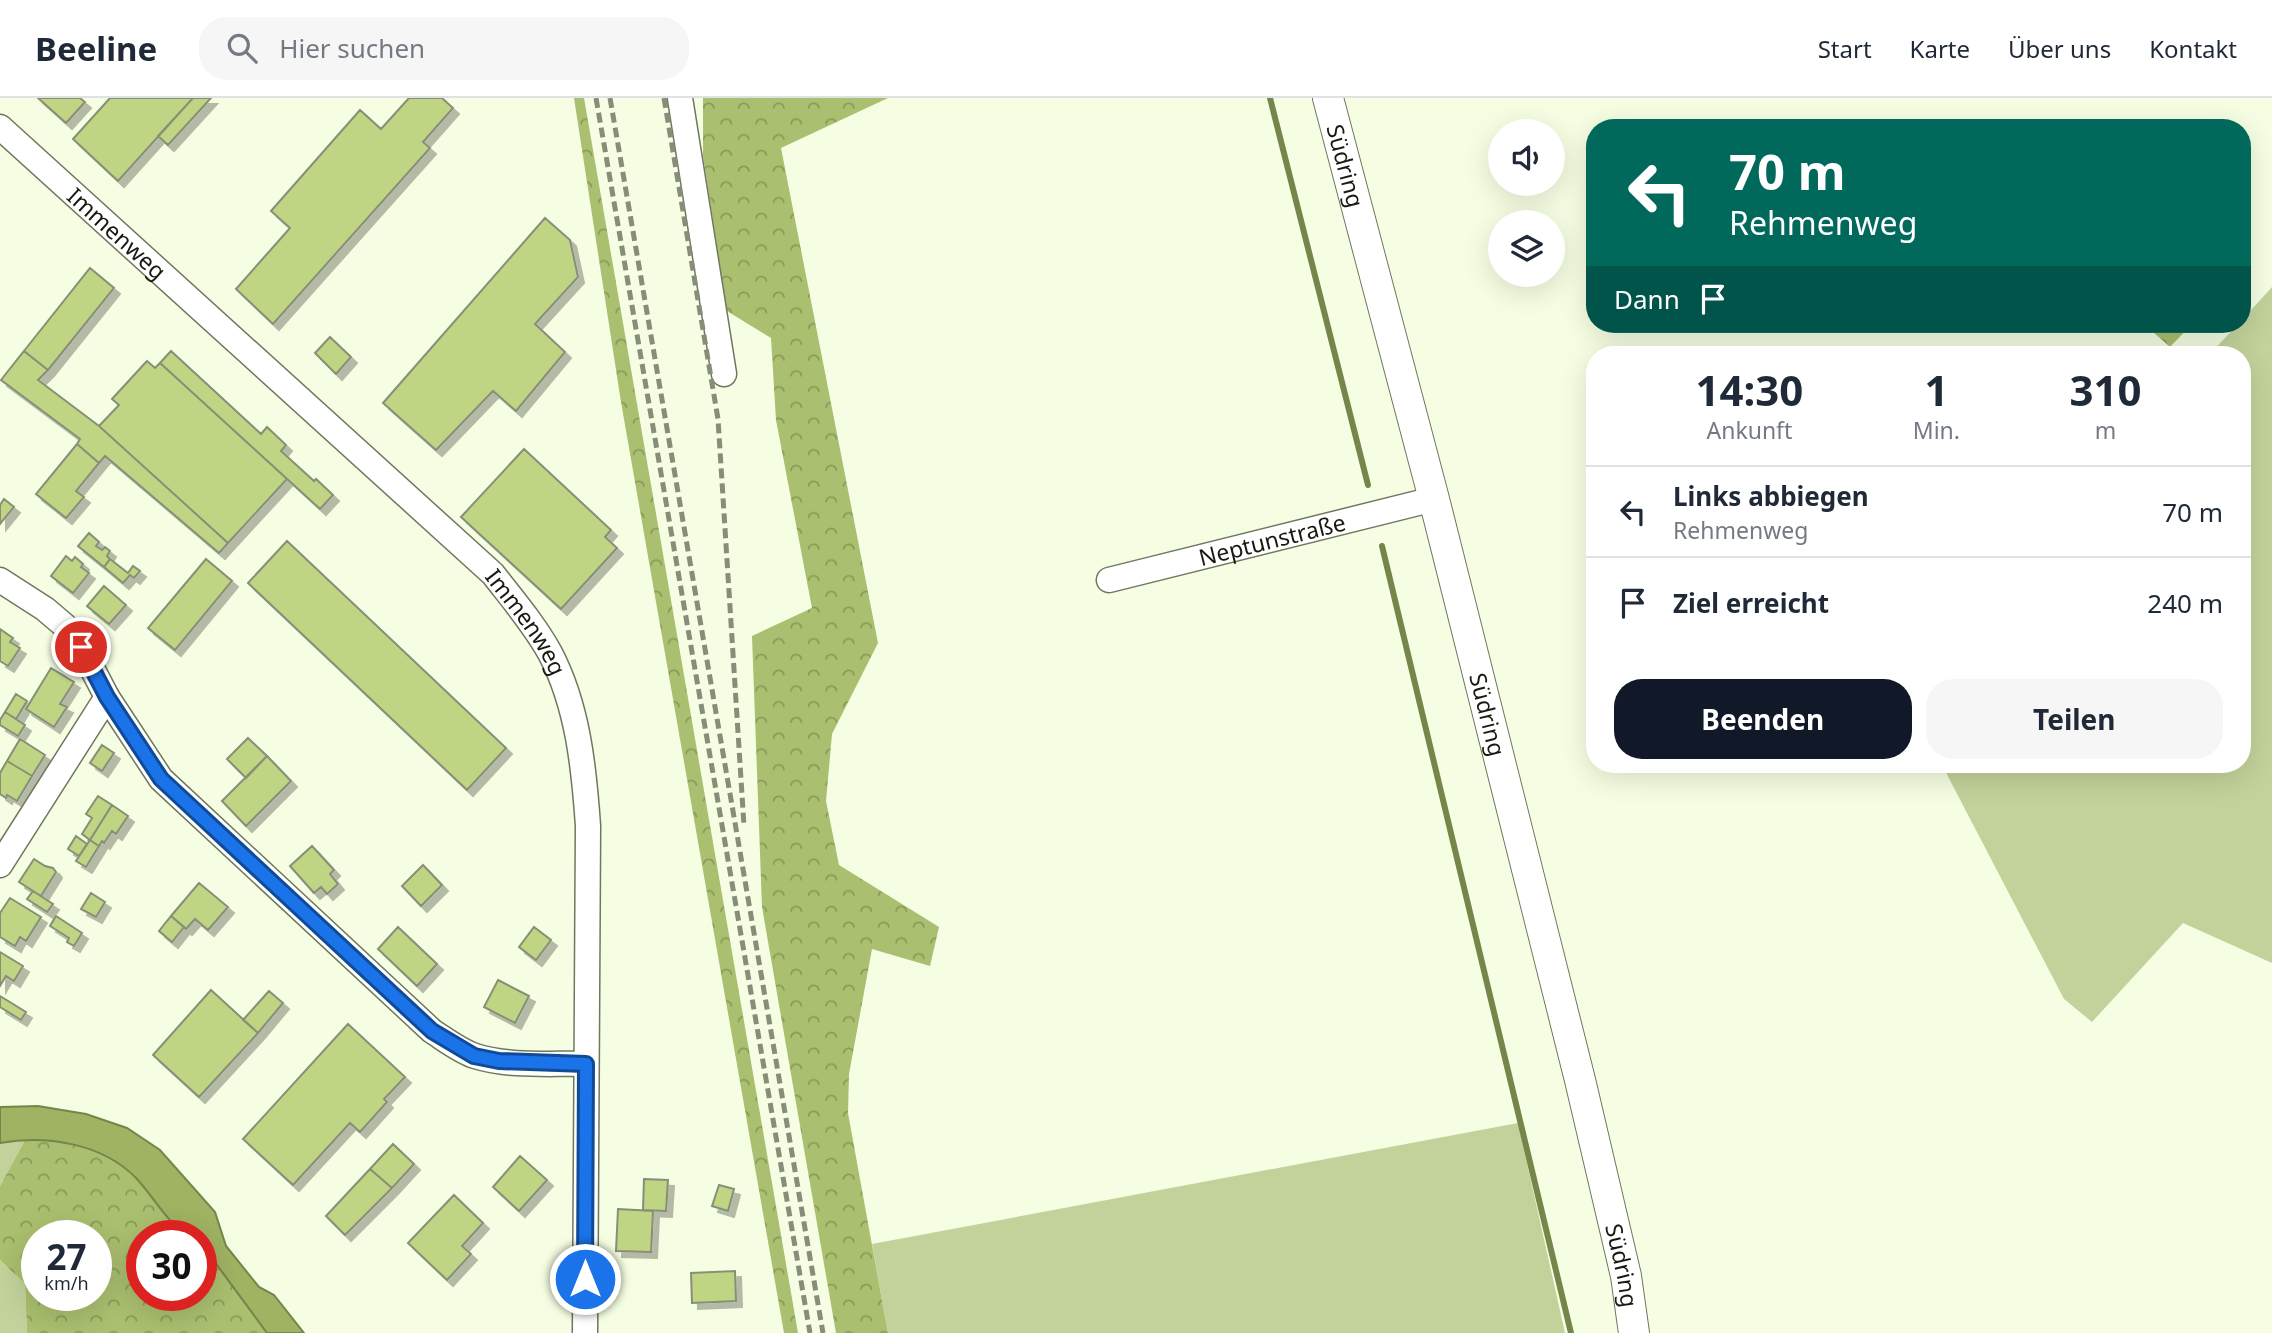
<!DOCTYPE html>
<html lang="de">
<meta charset="utf-8">
<style>
body{margin:0;font-family:"Noto Sans",sans-serif;background:#f6f6f7;color:#1f2937;height:100vh;display:flex;flex-direction:column;font-size:26px;white-space:nowrap}
*{box-sizing:border-box;margin:0}
p{font-size:23px;color:#747a83}
.icon{flex:none;width:38px;height:38px;fill:none;stroke:currentColor;stroke-width:2;stroke-linecap:round;stroke-linejoin:round}
.map{position:relative;flex:1;overflow:hidden}
.sheet{position:absolute;left:1586px;top:248px;width:665px;height:427px;display:flex;flex-direction:column;background:#fff;border-radius:28px;box-shadow:0 7px 28px #0002}
.sheet>*{flex:none}
.guide{position:absolute;left:1586px;top:21px;width:665px;height:214px;border-radius:28px;box-shadow:0 7px 28px #0002;background:#00695c;color:#fff;overflow:hidden}
.controls{position:absolute;left:1488px;top:21px;display:grid;gap:14px}
.controls a{display:grid;place-items:center;width:77px;height:77px;border-radius:50%;background:#fff;box-shadow:0 7px 28px #0002;font-size:35px}
.speed{position:absolute;left:21px;top:1122px;display:flex;gap:14px;font-size:35px;font-weight:700;text-align:center}
.speed>*{display:grid;place-content:center;width:91px;height:91px;border-radius:50%;background:#fff;box-shadow:0 7px 28px #0002;line-height:1}
.speed small{font-size:18px;font-weight:400}
.speed .limit{border:10px solid #d22;background:#fff;color:#111}
.pin{position:absolute;display:grid;place-items:center;width:60px;height:60px;color:#fff;margin:-30px;border:4px solid #fff;border-radius:50%;box-shadow:0 2px 7px #0007}
.me{position:absolute;width:77px;margin:-38px;rotate:0deg;stroke-linejoin:round;filter:drop-shadow(0 0 5px #0008)}
.turn{display:flex;align-items:center;gap:24px;height:147px;padding:0 28px;font-size:32px}
.turn .icon{width:91px;height:91px;stroke-width:2.5}
.turn b{display:block;font-size:49px;line-height:60px}
.then{display:flex;align-items:center;height:66px;padding:0 28px;background:#0003;gap:14px;font-size:26px}
.eta{display:flex;justify-content:space-evenly;align-items:center;height:119px;text-align:center}
.eta b{font-size:42px;font-weight:700;line-height:49px}
.button{display:flex;gap:14px;margin-top:auto;padding:14px 28px}
.button a{flex:1;height:80px;border-radius:28px;background:#111827;color:#fff;font-size:28px;font-weight:700;line-height:80px;text-align:center}
.button a+a{background:#f6f6f7;color:#1f2937}
ul{padding:0;list-style:none}
li{display:flex;align-items:center;gap:21px;height:91px;padding:0 28px;border-top:2px solid #e0e1e3}
li div{flex:1}
li b{display:block;font-size:26px}
li em{font-style:normal}
header{display:flex;align-items:center;gap:42px;box-sizing:border-box;height:98px;padding:0 35px;background:#fff;border-bottom:2px solid #e0e1e3}
header strong{font-size:33px}
nav{display:flex;gap:38px;margin-inline-start:auto;font-size:24px}
.search{width:490px;height:63px;background:#f6f6f7;display:flex;align-items:center;gap:18px;box-sizing:border-box;padding:0 24px;border-radius:28px;color:#747a83;font-size:26px}
.map>svg:first-child{display:block}
</style>
<header>
<strong>Beeline</strong>
<div class="search"><svg class="icon" aria-label="search" viewBox="0 0 24 24"><circle cx="10" cy="10" r="6"/><path d="M15 15l6 6"/></svg>Hier suchen</div>
<nav><a>Start</a><a>Karte</a><a>Über uns</a><a>Kontakt</a></nav>
</header>
<div class="map">
<svg width="2272" height="1235" viewBox="0 0 2272 1235">
<defs>
<pattern id="forest-crowns" width="20" height="18" patternUnits="userSpaceOnUse" patternTransform="scale(1.75)"><rect width="20" height="18" fill="#aabf6f"/><path d="M2 6a3 3 0 1 1 6 0M12 15a3 3 0 1 1 6 0" fill="none" stroke="#899a5a"/></pattern>
<filter id="shadow"><feDropShadow dx="6" dy="6" stdDeviation="0" flood-color="#0004"/></filter>
</defs>
<rect width="100%" height="100%" fill="#f5fde2"/>
<path fill="#c3d29b" d="M 2272,189 L 2272,865 L 2183,825 L 2092,924 L 2064,901 L 1942,667 L 2242,667 L 2242,257 L 2209,257 L 2238,226 L 2242,226 L 2242,222 Z
M 1518,1025 L 1565,1235 L 888,1235 L 872,1146 Z
M 26,1040 L 0,1088 L 0,1045 Z
M 0,1162 L 25,1186 L 27,1235 L 0,1235 Z"/>
<path fill="url(#forest-crowns)" fill-rule="evenodd" d="M 574,0 L 584,0 L 798,1235 L 784,1235 L 621,304 Z
M 703,0 L 888,0 L 781,50 L 878,545 L 832,636 L 826,703 L 839,767 L 939,829 L 930,868 L 872,851 L 849,976 L 848,1015 L 888,1235 L 836,1235 L 762,809 L 752,538 L 812,510 L 776,322 L 771,240 L 727,213 L 703,58 Z
M 2144,226 L 2192,226 L 2170,249 Z
M 26,1040 C 68,1045 104,1048 135,1080 C 153,1098 165,1120 185,1137 L 142,1138 L 142,1197 L 201,1197 L 201,1152 L 214,1163 L 267,1235 L 27,1235 L 25,1186 L 0,1162 L 0,1088 ZM 37,1138 L 96,1138 L 96,1197 L 37,1197 Z"/>
<path fill="#9fb363" stroke="#76854a" stroke-width="2" d="M 38,1008 L 86,1016 L 127,1030 L 160,1052 L 215,1114 L 226,1148 L 259,1189 L 274,1197 L 304,1235 L 267,1235 L 214,1163 L 201,1152 L 201,1138 L 185,1137 C 165,1121 153,1098 136,1080 C 102,1045 46,1037 0,1045 L 0,1009 Z"/>
<g fill="none" stroke-linecap="round" stroke-linejoin="round">
<path stroke="#76854a" stroke-width="6" d="M 1270,0 L 1368,387
M 1382,448 L 1571,1235"/>
</g>
<path fill="#c0d584" stroke="#888f77" stroke-width="2" filter="url(#shadow)" d="M 38,0 L 80,0 L 85,4 L 66,25 Z
M 110,0 L 193,0 L 118,83 L 73,41 Z
M 193,0 L 211,0 L 168,47 L 158,38 Z
M 409,0 L 442,0 L 453,10 L 423,44 L 430,50 L 273,226 L 236,191 L 290,130 L 271,113 L 360,12 L 381,31 Z
M 545,120 L 570,142 L 578,179 L 535,226 L 565,254 L 516,313 L 493,293 L 436,352 L 383,305 Z
M 90,170 L 114,190 L 48,272 L 24,253 Z
M 330,239 L 351,259 L 336,276 L 315,255 Z
M 24,253 L 48,272 L 38,282 L 99,328 L 228,445 L 219,455 L 105,358 L 99,365 L 77,346 L 80,341 L 1,282 Z
M 171,253 L 261,336 L 267,329 L 286,347 L 281,353 L 314,383 L 316,381 L 333,397 L 320,411 L 160,265 Z
M 147,263 L 155,270 L 160,265 L 287,381 L 228,445 L 99,328 L 119,307 L 112,301 Z
M 77,346 L 99,365 L 76,393 L 84,399 L 66,420 L 36,396 Z
M 524,351 L 611,432 L 605,439 L 617,450 L 561,511 L 461,419 Z
M 4,401 L 14,409 L 0,426 L 0,407 Z
M 89,435 L 99,444 L 96,448 L 102,452 L 105,449 L 110,453 L 107,458 L 110,461 L 104,469 L 78,448 Z
M 287,443 L 506,650 L 467,692 L 248,485 Z
M 66,458 L 72,463 L 75,459 L 83,466 L 81,469 L 89,475 L 73,495 L 51,478 Z
M 110,461 L 128,475 L 133,468 L 140,473 L 134,480 L 130,477 L 123,485 L 104,469 Z
M 206,461 L 232,483 L 175,552 L 148,530 Z
M 104,488 L 126,507 L 109,526 L 87,508 Z
M 0,531 L 13,540 L 10,544 L 20,550 L 8,568 L 0,563 Z
M 51,570 L 74,584 L 60,606 L 67,609 L 54,629 L 26,611 Z
M 16,596 L 27,603 L 16,621 L 5,614 Z
M 5,614 L 25,627 L 18,638 L 0,627 L 0,622 Z
M 248,640 L 267,658 L 246,680 L 227,661 Z
M 20,641 L 45,657 L 32,678 L 7,663 Z
M 102,647 L 114,655 L 102,673 L 90,665 Z
M 267,658 L 291,683 L 246,728 L 222,703 Z
M 7,663 L 32,678 L 17,703 L 7,697 L 6,700 L 0,696 L 0,675 Z
M 98,698 L 112,707 L 90,742 L 82,736 L 92,720 L 86,716 Z
M 112,707 L 128,718 L 116,736 L 112,733 L 104,745 L 102,743 L 99,748 L 90,742 Z
M 76,738 L 87,746 L 79,758 L 68,751 Z
M 90,742 L 99,748 L 86,769 L 76,763 Z
M 312,748 L 334,772 L 330,776 L 338,786 L 327,796 L 321,789 L 314,795 L 290,768 Z
M 34,761 L 45,768 L 53,770 L 56,774 L 41,798 L 19,784 Z
M 423,767 L 442,787 L 421,808 L 402,788 Z
M 199,785 L 228,809 L 208,832 L 195,821 L 186,831 L 171,818 Z
M 33,793 L 53,806 L 47,814 L 27,801 Z
M 91,795 L 105,804 L 96,819 L 81,811 Z
M 10,800 L 41,819 L 26,843 L 20,839 L 15,848 L 0,839 L 0,815 Z
M 56,818 L 82,835 L 74,848 L 67,844 L 69,840 L 50,828 Z
M 171,818 L 184,829 L 172,844 L 159,833 Z
M 398,829 L 437,866 L 417,888 L 378,851 Z
M 534,829 L 551,842 L 536,862 L 519,849 Z
M 0,854 L 23,868 L 14,883 L 6,878 L 0,888 Z
M 498,882 L 529,898 L 515,925 L 484,909 Z
M 211,892 L 258,935 L 199,999 L 153,957 Z
M 269,893 L 283,905 L 258,935 L 243,922 Z
M 0,898 L 26,914 L 21,922 L 0,909 Z
M 348,926 L 405,979 L 384,1001 L 387,1004 L 360,1034 L 350,1025 L 293,1087 L 243,1041 Z
M 393,1046 L 414,1066 L 392,1090 L 370,1071 Z
M 520,1058 L 547,1082 L 519,1113 L 493,1089 Z
M 370,1071 L 392,1090 L 345,1137 L 326,1118 Z
M 644,1081 L 668,1082 L 666,1113 L 643,1112 Z
M 719,1087 L 734,1091 L 728,1113 L 712,1108 Z
M 454,1097 L 483,1125 L 462,1148 L 471,1156 L 447,1182 L 408,1145 Z
M 618,1111 L 653,1113 L 651,1154 L 616,1153 Z
M 735,1173 L 736,1203 L 692,1205 L 691,1175 Z"/>
<g fill="none" stroke-linecap="round" stroke-linejoin="round">
<defs>
<g id="minor">
<path d="M 680,0 L 724,276"/>
<path id="s1" d="M 0,29 L 493,476 C 513,502 534,526 550,555 C 578,608 584,670 588,728 L 585,1235"/>
<path d="M 0,482 L 45,511 L 65,528 L 81,549 L 107,599 L 161,681 L 432,933 C 446,942 460,953 475,958 C 510,969 551,965 586,966"/>
<path id="s2" d="M 1109,482 L 1434,401"/>
<path d="M 0,767 L 107,599"/>
</g>
<g id="major">
<path id="s3" d="M 1328,0 L 1434,401 L 1580,982 L 1626,1178 L 1634,1235"/>
</g>
</defs>
<use href="#minor" stroke="#70775f" stroke-width="27"/>
<use href="#major" stroke="#70775f" stroke-width="32"/>
<use href="#minor" stroke="#fff" stroke-width="24"/>
<use href="#major" stroke="#fff" stroke-width="30"/>
<path stroke="#888d7a" stroke-width="5" stroke-dasharray="10 5" stroke-linecap="butt" d="M 596,0 L 810,1235
M 610,0 L 823,1235
M 664,0 L 718,321 L 744,728"/>
</g>
<g fill="none" stroke-linecap="round" stroke-linejoin="round">
<defs>
<path id="route" d="M 81,549 L 107,599 L 161,681 L 432,933 L 474,958 L 499,963 L 586,966 L 585,1181"/>
</defs>
<use href="#route" stroke="#114b97" stroke-width="18"/>
<use href="#route" stroke="#1a73e8" stroke-width="12"/>
</g>
<g text-anchor="middle" dominant-baseline="central" stroke-width="6" stroke-linejoin="round" paint-order="stroke">
<g font-size="23" fill="#181a11" stroke="#fff">
<text stroke="none"><textPath href="#s3" startOffset="70">Südring</textPath></text>
<text stroke="none"><textPath href="#s1" startOffset="158">Immenweg</textPath></text>
<text stroke="none"><textPath href="#s2" startOffset="168">Neptunstraße</textPath></text>
<text stroke="none"><textPath href="#s1" startOffset="724">Immenweg</textPath></text>
<text stroke="none"><textPath href="#s3" startOffset="637">Südring</textPath></text>
<text stroke="none"><textPath href="#s3" startOffset="1204">Südring</textPath></text>
</g>
</g>
</svg>
<div class="controls">
<a><svg class="icon" aria-label="sound" viewBox="0 0 24 24"><path d="M4 9h4l5-4v14l-5-4H4zM17 9q2 3 0 6"/></svg></a>
<a><svg class="icon" aria-label="layers" viewBox="0 0 24 24"><path d="M12 4l9 5-9 5-9-5zM3 14l9 5 9-5"/></svg></a>
</div>
<div class="speed"><div>27<small>km/h</small></div><div class="limit">30</div></div>
<div class="pin" style="left:81px;top:549px;background:#d93025"><svg class="icon" aria-label="arrive" viewBox="0 0 24 24"><path d="M6 21V4h12l-3 4 3 4H6"/></svg></div>
<svg class="me" style="left:585px;top:1181px" viewBox="-20 -20 40 40"><circle r="17" fill="#1a73e8" stroke="#fff" stroke-width="3"/><path d="M0-11L8 9 0 5-8 9z" fill="#fff"/></svg>
<div class="guide">
<div class="turn"><svg class="icon" aria-label="left" viewBox="0 0 24 24"><path d="M17 20v-9H6M10 6l-5 5 5 5"/></svg><div><b>70 m</b>Rehmenweg</div></div>
<div class="then">Dann<svg class="icon" aria-label="arrive" viewBox="0 0 24 24"><path d="M6 21V4h12l-3 4 3 4H6"/></svg></div>
</div>
<section class="sheet">
<div class="eta">
<div><b>14:30</b><p>Ankunft</p></div>
<div><b>1</b><p>Min.</p></div>
<div><b>310</b><p>m</p></div>
</div>
<ul>
<li><svg class="icon" aria-label="left" viewBox="0 0 24 24"><path d="M17 20v-9H6M10 6l-5 5 5 5"/></svg><div><b>Links abbiegen</b><p>Rehmenweg</p></div><em>70 m</em></li>
<li><svg class="icon" aria-label="arrive" viewBox="0 0 24 24"><path d="M6 21V4h12l-3 4 3 4H6"/></svg><div><b>Ziel erreicht</b></div><em>240 m</em></li>
</ul>
<div class="button"><a>Beenden</a><a>Teilen</a></div>
</section>
</div>
